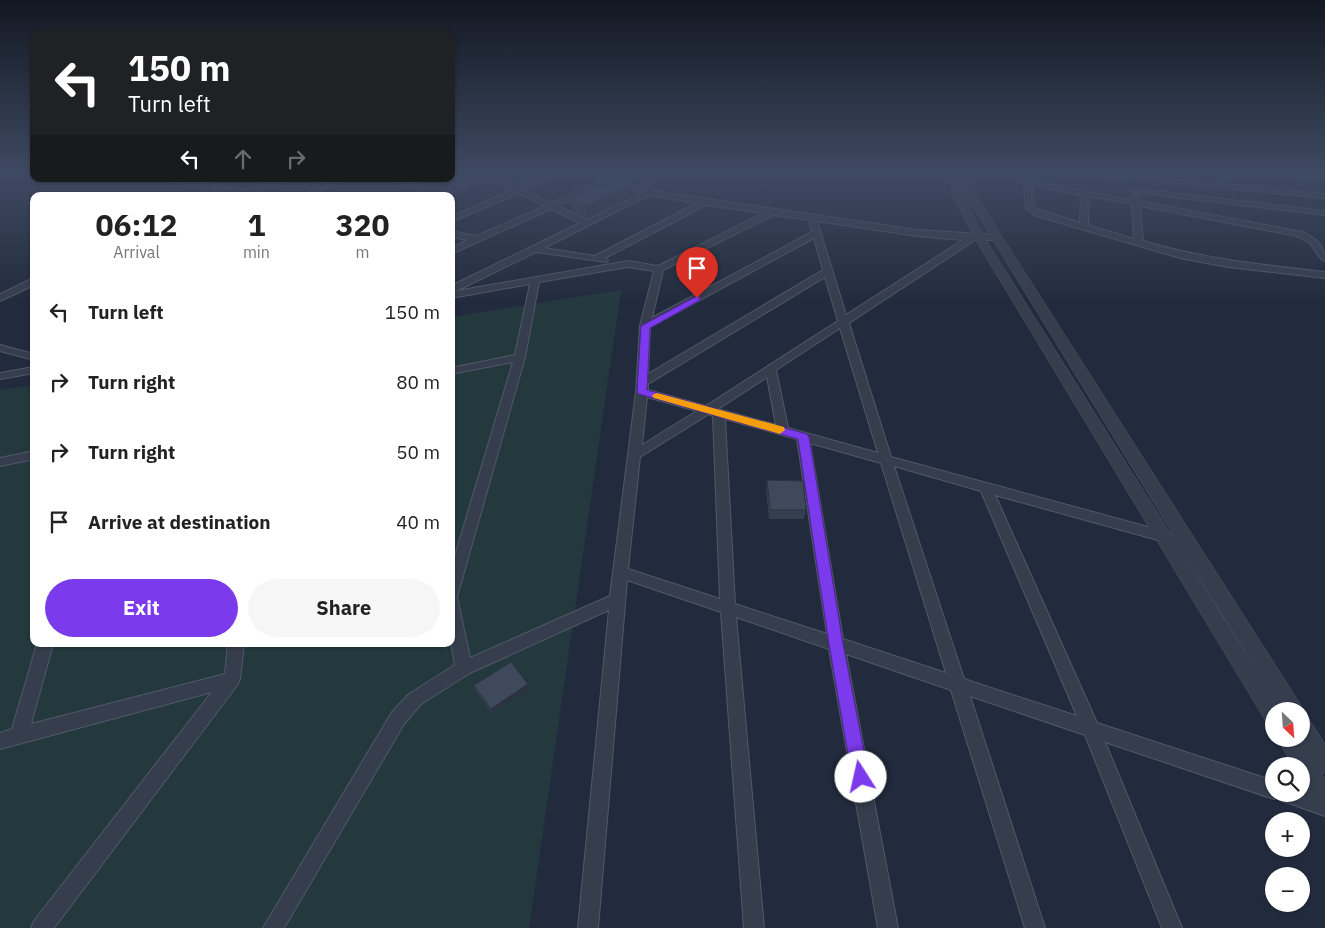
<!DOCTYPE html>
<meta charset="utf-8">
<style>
body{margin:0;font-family:"IBM Plex Sans",sans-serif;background:#f6f6f6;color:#222;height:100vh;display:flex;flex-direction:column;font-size:19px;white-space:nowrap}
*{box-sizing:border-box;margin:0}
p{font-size:16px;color:#767676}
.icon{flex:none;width:28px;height:28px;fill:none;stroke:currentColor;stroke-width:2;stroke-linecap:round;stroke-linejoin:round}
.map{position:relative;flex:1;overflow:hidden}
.side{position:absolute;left:30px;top:192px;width:425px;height:455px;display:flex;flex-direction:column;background:#fff;border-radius:10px;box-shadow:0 1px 4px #0004}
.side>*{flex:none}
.banner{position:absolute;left:30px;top:30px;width:425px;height:152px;border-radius:10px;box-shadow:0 1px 4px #0004;background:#202124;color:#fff;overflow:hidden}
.needle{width:32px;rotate:155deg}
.fabs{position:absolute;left:1265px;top:702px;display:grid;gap:10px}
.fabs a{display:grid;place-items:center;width:45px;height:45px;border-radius:50%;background:#fff;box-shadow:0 1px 4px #0004;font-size:25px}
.pin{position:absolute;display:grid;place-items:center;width:42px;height:42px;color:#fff;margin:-51px -21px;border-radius:50% 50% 50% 0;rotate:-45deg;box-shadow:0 0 5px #0007}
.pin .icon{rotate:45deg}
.me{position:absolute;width:55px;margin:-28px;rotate:350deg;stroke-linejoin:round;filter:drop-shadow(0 0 4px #0008)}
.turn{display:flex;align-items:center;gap:18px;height:105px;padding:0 15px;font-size:22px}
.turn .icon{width:65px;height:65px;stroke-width:2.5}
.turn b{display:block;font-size:35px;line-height:42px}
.lanes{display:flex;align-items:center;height:48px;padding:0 15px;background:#0003;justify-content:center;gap:25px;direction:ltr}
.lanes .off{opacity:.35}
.eta{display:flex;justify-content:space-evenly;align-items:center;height:85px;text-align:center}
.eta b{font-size:30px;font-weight:700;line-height:35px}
.button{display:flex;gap:10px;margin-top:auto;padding:10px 15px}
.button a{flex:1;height:58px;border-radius:30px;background:#7c3aed;color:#fff;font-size:20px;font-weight:700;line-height:58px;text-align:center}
.button a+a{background:#f6f6f6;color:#222}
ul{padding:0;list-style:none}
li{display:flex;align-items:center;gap:15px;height:70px;padding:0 15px}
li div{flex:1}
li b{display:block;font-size:19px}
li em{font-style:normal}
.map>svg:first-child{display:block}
</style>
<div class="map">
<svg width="1325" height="928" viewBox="0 0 1325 928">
<rect width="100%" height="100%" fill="#222b3d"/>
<path fill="#24393e" d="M 621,290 L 529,928 L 0,928 L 0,390 L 34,385 L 34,644 L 451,644 L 451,317 Z"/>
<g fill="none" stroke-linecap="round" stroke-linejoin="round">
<defs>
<path id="minor" d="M 483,174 L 496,174 L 495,176 L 519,187 L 548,174 L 558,174 L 525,190 L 551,203 L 602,180 L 590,174 L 601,174 L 640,189 L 652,174 L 659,174 L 647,190 L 917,230 L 999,235 L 999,239 L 996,240 L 975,240 L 849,323 L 891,457 L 1170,533 L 1172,537 L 1170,541 L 1165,542 L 995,495 L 1097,723 L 1274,781 L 1274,794 L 1301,794 L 1301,790 L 1325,798 L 1325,816 L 1280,800 L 1278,797 L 1274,799 L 1105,742 L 1182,928 L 1162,928 L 1085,735 L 970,696 L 1045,928 L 1025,928 L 951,690 L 846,654 L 898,928 L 878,928 L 829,649 L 736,617 L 764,928 L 744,928 L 721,612 L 627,580 L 598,928 L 578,928 L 609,610 L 470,673 L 421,704 L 404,724 L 284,928 L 263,928 L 392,712 L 409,694 L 455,665 L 451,642 L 451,569 L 513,362 L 451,374 L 451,368 L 515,355 L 530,284 L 451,298 L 451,286 L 580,223 L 551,209 L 451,254 L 451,248 L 468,240 L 451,237 L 451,231 L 476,236 L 545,206 L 519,193 L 451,222 L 451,217 L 512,190 L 489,178 L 443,196 L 431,196 L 393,179 L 403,179 L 437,193 ZM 609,183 L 640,194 L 587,220 L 558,206 ZM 649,195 L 697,203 L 595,256 L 544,248 ZM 706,205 L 764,213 L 658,266 L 628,261 L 456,291 L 536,252 L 607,262 L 608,260 L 605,258 ZM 774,215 L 809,220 L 812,232 L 652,318 L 663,270 ZM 817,221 L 917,236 L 963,240 L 846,315 ZM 814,238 L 823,270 L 648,374 L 650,327 ZM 628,267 L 654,271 L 640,326 L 636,392 L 610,596 L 470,658 L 457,597 L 525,357 L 539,282 ZM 825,277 L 838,321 L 706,406 L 648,390 L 648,384 ZM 840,328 L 878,453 L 788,428 L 776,370 ZM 767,377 L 776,425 L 718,409 ZM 647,397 L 697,411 L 642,445 ZM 709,414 L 713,416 L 720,599 L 628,569 L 640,457 ZM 725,419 L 797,439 L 827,634 L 735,604 ZM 810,443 L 881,463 L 946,673 L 843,639 ZM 894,466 L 981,491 L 1077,716 L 964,679 Z
M 1023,174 L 1031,174 L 1031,181 L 1131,200 L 1131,196 L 1135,194 L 1139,196 L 1139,201 L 1302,232 C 1315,238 1325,245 1325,261 L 1322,260 L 1309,242 L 1297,236 L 1140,206 L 1143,241 C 1203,259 1263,265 1325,272 L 1325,278 L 1228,267 L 1180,258 L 1037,216 L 1026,209 ZM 1032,185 L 1081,195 L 1080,223 L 1034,208 ZM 1089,196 L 1132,204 L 1134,239 L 1088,225 Z
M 1089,174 L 1121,174 L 1325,194 L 1325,198 Z
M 1293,174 L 1325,176 L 1325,180 L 1296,176 Z
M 160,179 L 176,179 L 247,190 L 278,179 L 288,179 L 257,192 L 269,194 L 270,196 L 253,196 L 215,190 L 203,196 L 193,196 L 206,188 Z
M 334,179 L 344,179 L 312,196 L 303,196 L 320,184 Z
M 1130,188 L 1325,211 L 1325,215 L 1133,192 L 1129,190 Z
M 34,278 L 34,285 L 0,301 L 0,294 Z
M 0,345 L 34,354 L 34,360 L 0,351 Z
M 34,367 L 34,373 L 0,379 L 0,373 Z
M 34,451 L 34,459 L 0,466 L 0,458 Z
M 37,644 L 53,644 L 31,724 L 225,674 L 228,644 L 244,644 L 240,679 L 238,684 L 54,928 L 31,928 L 34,921 L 212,692 L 0,749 L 0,733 L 12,729 Z"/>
<path id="tertiary" d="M 952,174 L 962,174 L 962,193 L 984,237 L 1263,681 L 968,199 L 964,191 L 965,174 L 974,174 L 974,191 L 978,199 L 1300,704 L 1303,711 L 1301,715 L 1301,711 L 1274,711 L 1274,726 L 1267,723 L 974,237 L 952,193 Z
M 1301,715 L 1308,718 L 1325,744 L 1325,774 L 1320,772 L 1325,779 L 1325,810 C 1309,803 1301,782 1301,766 L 1293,766 L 1278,739 L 1301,739 Z"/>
</defs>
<use href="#minor" stroke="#515868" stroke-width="2"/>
<use href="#tertiary" stroke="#515868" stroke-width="1"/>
<use href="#minor" fill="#363d4d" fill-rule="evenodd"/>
<use href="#tertiary" fill="#363d4d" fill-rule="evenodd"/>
</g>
<path fill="#353f4f" d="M 632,196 L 587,218 L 572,211 L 571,199 Z
M 767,480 L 806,510 L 804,519 L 769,519 L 766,490 Z
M 474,685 L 529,689 L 492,713 L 475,690 Z"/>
<path fill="#2b3340" d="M 632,184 L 632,196 L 587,218 L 586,206 Z
M 528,684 L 529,689 L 492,713 L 491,709 Z"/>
<path fill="#3e495c" stroke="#2b3340" d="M 618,178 L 632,184 L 586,206 L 571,199 Z
M 767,480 L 803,481 L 806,510 L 770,510 Z
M 511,662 L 528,684 L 491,709 L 474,685 Z"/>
<linearGradient id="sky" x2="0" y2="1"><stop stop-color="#131822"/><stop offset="0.57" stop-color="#3e4a62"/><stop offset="1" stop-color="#3e4a62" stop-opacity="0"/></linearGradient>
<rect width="1325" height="304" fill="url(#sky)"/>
<path fill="#7c3aed" stroke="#51269a" d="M 697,296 L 700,297 L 700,300 L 650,328 L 647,390 L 807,434 L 809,437 L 843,644 L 869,777 L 866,782 L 861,785 L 855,782 L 852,777 L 829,644 L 798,439 L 639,394 L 637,392 L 641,326 Z"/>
<path fill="#f59e0b" d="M 657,393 L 784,427 L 785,430 L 780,434 L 654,398 L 652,396 L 654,394 Z"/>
</svg>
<div class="fabs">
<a><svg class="needle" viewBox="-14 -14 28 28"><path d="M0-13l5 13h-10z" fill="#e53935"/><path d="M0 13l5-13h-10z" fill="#767676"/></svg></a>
<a><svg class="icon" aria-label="search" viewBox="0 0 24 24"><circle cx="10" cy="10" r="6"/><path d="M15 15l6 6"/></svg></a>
<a>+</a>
<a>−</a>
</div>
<div class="pin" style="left:697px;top:298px;background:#d93025"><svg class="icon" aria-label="arrive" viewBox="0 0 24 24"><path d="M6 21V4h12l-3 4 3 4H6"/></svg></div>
<svg class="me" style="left:861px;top:777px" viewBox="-20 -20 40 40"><circle r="19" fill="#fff"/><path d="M0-13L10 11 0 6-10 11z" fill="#7c3aed"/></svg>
<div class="banner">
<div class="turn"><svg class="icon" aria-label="left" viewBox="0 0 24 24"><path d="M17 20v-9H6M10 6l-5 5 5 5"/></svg><div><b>150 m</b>Turn left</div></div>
<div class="lanes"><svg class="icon" aria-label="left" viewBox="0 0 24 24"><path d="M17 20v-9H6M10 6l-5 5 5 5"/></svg><svg class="icon off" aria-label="ahead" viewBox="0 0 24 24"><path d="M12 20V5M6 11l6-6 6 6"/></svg><svg class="icon off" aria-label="right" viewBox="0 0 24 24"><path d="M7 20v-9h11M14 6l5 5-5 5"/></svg></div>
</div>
<section class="side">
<div class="eta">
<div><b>06:12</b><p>Arrival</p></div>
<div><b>1</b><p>min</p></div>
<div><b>320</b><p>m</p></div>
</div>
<ul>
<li><svg class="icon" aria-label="left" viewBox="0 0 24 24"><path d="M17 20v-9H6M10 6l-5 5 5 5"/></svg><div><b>Turn left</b></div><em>150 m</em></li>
<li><svg class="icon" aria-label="right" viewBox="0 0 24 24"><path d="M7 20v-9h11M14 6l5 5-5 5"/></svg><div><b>Turn right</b></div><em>80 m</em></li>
<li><svg class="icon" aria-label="right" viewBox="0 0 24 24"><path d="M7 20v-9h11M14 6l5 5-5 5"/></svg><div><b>Turn right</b></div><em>50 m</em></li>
<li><svg class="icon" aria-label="arrive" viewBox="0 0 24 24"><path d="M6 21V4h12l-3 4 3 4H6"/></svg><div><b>Arrive at destination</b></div><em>40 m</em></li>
</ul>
<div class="button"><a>Exit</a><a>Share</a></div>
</section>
</div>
